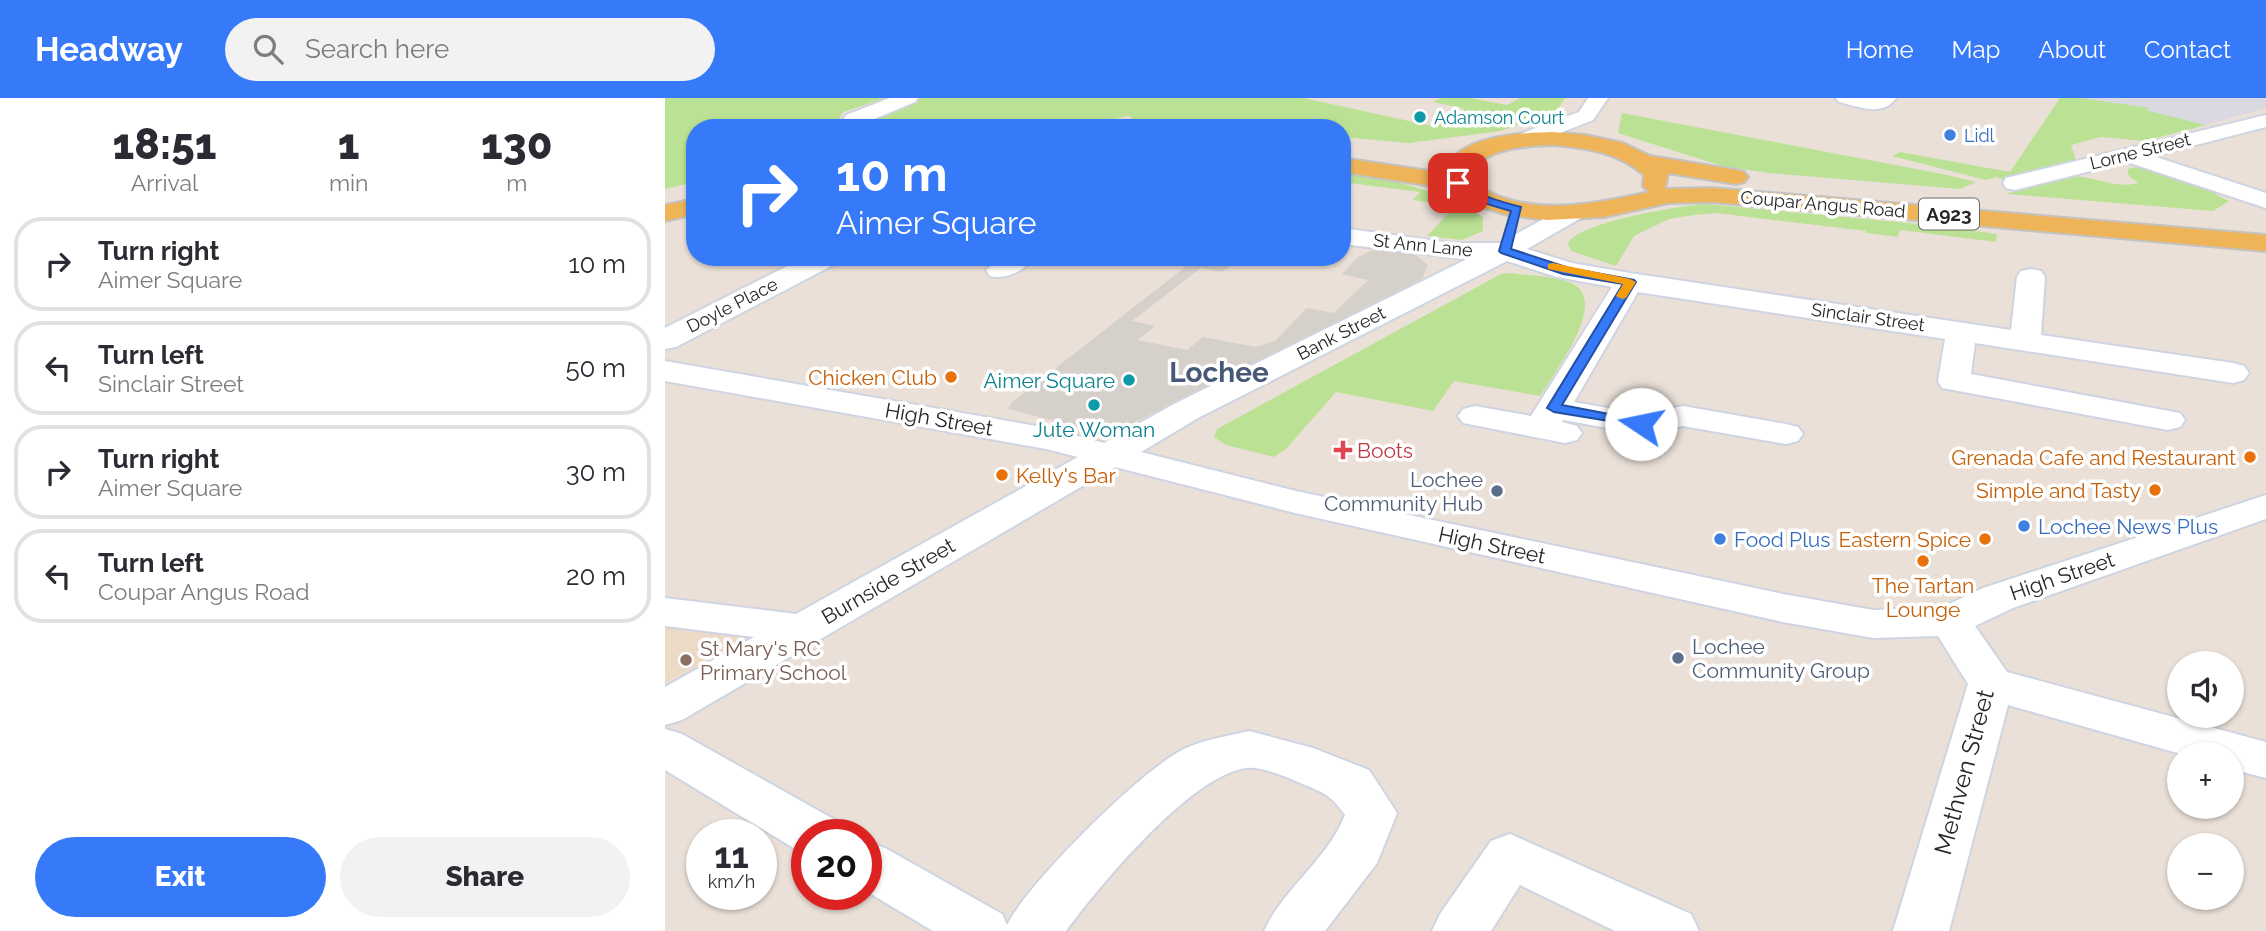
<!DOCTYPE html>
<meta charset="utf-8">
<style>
body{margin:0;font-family:Raleway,sans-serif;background:#f2f2f3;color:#2b2b33;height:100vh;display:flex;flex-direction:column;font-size:26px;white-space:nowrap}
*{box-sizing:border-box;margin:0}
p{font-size:23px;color:#7c7c81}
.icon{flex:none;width:38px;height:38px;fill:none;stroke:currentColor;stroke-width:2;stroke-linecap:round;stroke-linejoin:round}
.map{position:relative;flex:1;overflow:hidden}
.panel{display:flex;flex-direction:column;background:#fff;width:665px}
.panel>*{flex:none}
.top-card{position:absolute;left:21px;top:21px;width:665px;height:147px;border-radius:28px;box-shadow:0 2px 5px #0004;background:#367af9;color:#fff;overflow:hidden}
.fabs{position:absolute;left:1502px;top:553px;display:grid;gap:14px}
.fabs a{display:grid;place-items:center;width:77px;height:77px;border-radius:50%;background:#fff;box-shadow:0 2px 5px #0004;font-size:35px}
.speed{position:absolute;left:21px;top:721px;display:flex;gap:14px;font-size:35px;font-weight:700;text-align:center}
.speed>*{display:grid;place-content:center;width:91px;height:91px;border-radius:50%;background:#fff;box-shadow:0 2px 5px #0004;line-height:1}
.speed small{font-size:18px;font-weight:400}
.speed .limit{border:10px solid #d22;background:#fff;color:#111}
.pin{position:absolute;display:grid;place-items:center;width:60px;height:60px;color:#fff;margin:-30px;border-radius:14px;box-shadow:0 4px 10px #0006}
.me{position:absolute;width:77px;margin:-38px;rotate:281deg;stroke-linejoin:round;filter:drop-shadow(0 0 5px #0008)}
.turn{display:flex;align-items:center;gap:24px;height:147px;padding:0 35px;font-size:32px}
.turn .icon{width:91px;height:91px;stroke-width:2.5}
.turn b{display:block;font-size:49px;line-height:60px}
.eta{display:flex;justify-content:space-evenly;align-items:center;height:119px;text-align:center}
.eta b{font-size:42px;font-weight:800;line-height:49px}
.button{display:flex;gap:14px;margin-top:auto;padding:14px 35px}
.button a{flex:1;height:80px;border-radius:42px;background:#367af9;color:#fff;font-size:28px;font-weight:800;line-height:80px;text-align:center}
.button a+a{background:#f2f2f3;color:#2b2b33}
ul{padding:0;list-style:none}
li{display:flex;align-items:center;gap:21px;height:94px;margin:0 14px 10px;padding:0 21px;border:4px solid #e1e1e2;border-radius:28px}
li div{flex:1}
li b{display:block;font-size:26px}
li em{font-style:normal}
header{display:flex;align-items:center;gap:42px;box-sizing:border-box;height:98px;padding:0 35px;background:#367af9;color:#fff}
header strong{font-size:33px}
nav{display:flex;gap:38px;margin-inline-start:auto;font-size:24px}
.search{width:490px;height:63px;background:#f2f2f3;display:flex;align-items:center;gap:18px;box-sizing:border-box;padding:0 24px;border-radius:38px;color:#7c7c81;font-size:26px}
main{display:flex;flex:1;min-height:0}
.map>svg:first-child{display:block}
</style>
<header>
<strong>Headway</strong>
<div class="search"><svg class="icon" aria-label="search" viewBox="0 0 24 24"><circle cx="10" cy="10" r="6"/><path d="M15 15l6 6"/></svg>Search here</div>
<nav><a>Home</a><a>Map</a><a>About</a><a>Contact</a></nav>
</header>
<main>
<section class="panel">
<div class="eta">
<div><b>18:51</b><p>Arrival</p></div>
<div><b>1</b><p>min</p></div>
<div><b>130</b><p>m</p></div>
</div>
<ul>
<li><svg class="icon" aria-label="right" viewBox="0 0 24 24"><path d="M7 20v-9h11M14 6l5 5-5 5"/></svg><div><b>Turn right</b><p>Aimer Square</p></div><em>10 m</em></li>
<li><svg class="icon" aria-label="left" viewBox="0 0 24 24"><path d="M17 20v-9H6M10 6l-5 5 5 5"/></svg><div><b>Turn left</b><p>Sinclair Street</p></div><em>50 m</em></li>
<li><svg class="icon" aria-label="right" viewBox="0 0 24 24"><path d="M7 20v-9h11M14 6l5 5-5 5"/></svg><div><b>Turn right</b><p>Aimer Square</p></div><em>30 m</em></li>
<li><svg class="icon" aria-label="left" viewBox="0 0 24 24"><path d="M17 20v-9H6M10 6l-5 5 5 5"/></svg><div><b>Turn left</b><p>Coupar Angus Road</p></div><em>20 m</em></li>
</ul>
<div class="button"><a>Exit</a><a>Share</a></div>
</section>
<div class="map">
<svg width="1601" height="833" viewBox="0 0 1601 833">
<rect width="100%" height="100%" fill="#eae0d8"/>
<path fill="#dad9e2" d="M 1416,0 L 1601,0 L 1601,10 L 1541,27 L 1478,12 L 1482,10 Z"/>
<path fill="#ecdac7" d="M 0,528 L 82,539 L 0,585 Z"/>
<path fill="#bbe294" d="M 0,0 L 221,0 L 178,14 L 169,30 L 30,30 L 30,84 L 0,91 Z
M 252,0 L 639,0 L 767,28 L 800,11 L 768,4 L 776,0 L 806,0 L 842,7 L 855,0 L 900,0 L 894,10 L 881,17 L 836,33 L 744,45 L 677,39 L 677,30 L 480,30 L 464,18 L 401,30 L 201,30 L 204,22 Z
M 1395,0 L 1416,0 L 1485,10 L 1480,12 L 1541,27 L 1480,43 L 1436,39 L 1406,47 L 1411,62 L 1339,82 L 1332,79 L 1321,82 L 1227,58 L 1235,54 L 1345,74 Z
M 957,15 L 1278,76 L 1311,84 L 1295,91 L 1104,75 L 1057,68 L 953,35 Z
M 1475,68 L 1552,93 L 1552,97 L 1564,103 L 1548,113 L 1342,96 C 1361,90 1382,81 1401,79 C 1427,76 1449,92 1473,85 L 1463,77 L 1463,71 Z
M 677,74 C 728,82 773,91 818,119 L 818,133 L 797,142 L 762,138 L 790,108 L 748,102 L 755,94 L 677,84 Z
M 1040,106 L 1275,128 L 1332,136 L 1331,144 L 1235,132 L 1233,139 L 1201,135 L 1201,133 L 1051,115 L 1029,117 L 1004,121 L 969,138 L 951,168 L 906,153 L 903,145 C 915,124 1013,108 1040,106 Z
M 847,175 C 865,178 889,178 906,185 C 946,201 889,275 875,298 L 789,283 L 768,313 L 671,294 L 621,351 L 609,359 L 561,347 L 549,339 L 552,331 L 836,176 Z"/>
<path fill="#d6d0cb" d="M 726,151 L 751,157 L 763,167 L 757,181 L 468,325 L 428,333 L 343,311 L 347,304 L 533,159 L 577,159 L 557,174 L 536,170 L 467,223 L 490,228 L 473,242 L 522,252 L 538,239 L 591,249 L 610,243 L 642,210 L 669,215 L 703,182 L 677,176 L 692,160 L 705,153 Z"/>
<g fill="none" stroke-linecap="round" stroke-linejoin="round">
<defs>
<path id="minor" d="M 225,0 L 253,0 L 250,4 L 197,26 L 195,30 L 173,30 L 181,17 Z
M 923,0 L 943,0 L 928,22 L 860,49 L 852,47 L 849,42 L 852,37 L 914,14 Z
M 1171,0 L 1231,0 C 1218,19 1194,9 1174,4 Z
M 1601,17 L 1601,29 L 1488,58 L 1601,95 L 1601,110 L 1462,64 L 1350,92 L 1341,90 L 1338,85 L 1341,80 Z
M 907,107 L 916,110 L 920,115 L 916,120 L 862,151 L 907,165 L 965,175 L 1346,232 L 1352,179 L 1356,173 L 1366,171 L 1376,173 L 1380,179 L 1376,237 L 1568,265 L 1579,268 L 1584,275 L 1579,282 L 1568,285 L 1310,245 L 1306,276 L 1515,315 L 1520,322 L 1515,329 L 1503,332 L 1277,290 L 1273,283 L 1280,241 L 973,194 L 909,304 L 976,316 L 1018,308 L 1121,326 L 1133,329 L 1138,336 L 1133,343 L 1121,346 L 1018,328 L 976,336 L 898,322 L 897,324 L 912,328 L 917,335 L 912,342 L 900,345 L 798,325 L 793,318 L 798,311 L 810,308 L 866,318 L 947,189 L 892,179 L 842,163 L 533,320 L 476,354 L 631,393 L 1118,496 L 1208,512 L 1278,509 L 1318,490 L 1601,397 L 1601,421 L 1348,510 L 1310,528 L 1342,574 L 1601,644 L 1601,680 L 1566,671 L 1566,656 L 1516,656 L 1343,607 L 1284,833 L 1228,833 L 1303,586 L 1273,538 L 1208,540 L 1118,524 L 630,415 L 450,369 L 17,622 L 0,627 L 0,589 L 89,539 L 0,528 L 0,500 L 131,516 L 413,359 L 381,351 L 0,283 L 0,263 L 383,330 L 439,345 L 509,306 L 802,161 L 677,146 L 677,130 L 786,145 L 835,145 L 898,110 Z
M 140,159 L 175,159 L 172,165 L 11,249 L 0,251 L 0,230 Z
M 336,159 L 369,159 C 360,173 341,182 325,178 L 321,172 Z
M 0,631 L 17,636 L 170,722 L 177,737 L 142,737 L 142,755 L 132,752 L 0,672 Z
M 584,633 L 648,650 L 704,672 L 732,715 L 712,765 L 660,833 L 599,833 C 619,790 662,762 680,717 C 665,695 656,694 633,684 C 619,678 596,668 581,670 C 525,678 435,787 401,833 L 268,833 L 201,793 L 201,744 L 220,750 L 337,816 L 342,827 C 363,785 479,669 521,650 C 541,641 564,638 584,633 Z
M 845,736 L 1026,816 L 1034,833 L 950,833 L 855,787 L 826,833 L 767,833 L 775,816 L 826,743 Z"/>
<path id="major" d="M 888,34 L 920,37 L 958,45 L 985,58 L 1071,72 L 1079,74 L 1083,79 L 1079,84 L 1071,86 L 1003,75 L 1000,91 L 1047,90 L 1601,137 L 1601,153 L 1047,104 L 1003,105 L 939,119 L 882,122 L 843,117 L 816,109 L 786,91 L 677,74 L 677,60 L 778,75 C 792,37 854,35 888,34 ZM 888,47 C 922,50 953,54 979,77 L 978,88 L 984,94 C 933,105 876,118 826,95 C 816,90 805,86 801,75 C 825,50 856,48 888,47 Z
M 30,101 L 30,116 L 0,123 L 0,107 Z"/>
</defs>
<use href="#minor" stroke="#ced4e1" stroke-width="4"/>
<use href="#major" stroke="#c3c3c3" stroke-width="4"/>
<use href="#minor" fill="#fff" fill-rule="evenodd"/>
<use href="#major" fill="#f0b458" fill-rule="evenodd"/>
</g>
<path fill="#367af9" stroke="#234fa2" stroke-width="2" d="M 789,83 L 796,83 C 814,98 833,103 856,109 L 846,151 L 904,170 L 969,182 L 971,184 L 897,307 L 981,323 L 981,329 L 889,314 L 882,310 L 958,186 L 898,176 L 836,155 L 834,153 L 846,113 C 824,107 806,102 789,87 Z"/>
<path fill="#f59e0b" d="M 888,165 L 965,181 L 971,184 L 961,200 L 957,201 L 951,198 L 958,186 L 883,171 L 883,166 Z"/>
<g fill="#0f9aa8" stroke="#fff" stroke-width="2.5">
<circle cx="755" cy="19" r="7"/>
<circle cx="464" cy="282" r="7"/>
<circle cx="429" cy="307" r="7"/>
</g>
<g fill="#3f7fe0" stroke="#fff" stroke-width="2.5">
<circle cx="1285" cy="37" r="7"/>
<circle cx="1359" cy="428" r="7"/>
<circle cx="1055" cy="441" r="7"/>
</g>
<g fill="#e8710a" stroke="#fff" stroke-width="2.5">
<circle cx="286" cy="279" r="7"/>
<circle cx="1585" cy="359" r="7"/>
<circle cx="337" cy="377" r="7"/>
<circle cx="1490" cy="392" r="7"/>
<circle cx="1320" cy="441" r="7"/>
<circle cx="1258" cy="463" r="7"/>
</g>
<path fill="#e0444e" stroke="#fff" stroke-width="2.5" d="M674.5 341.5h7v7h7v7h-7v7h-7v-7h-7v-7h7z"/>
<g fill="#5c6f8a" stroke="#fff" stroke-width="2.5">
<circle cx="832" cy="393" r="7"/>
<circle cx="1013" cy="560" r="7"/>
</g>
<circle fill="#8d6e63" stroke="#fff" stroke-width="2.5" cx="21" cy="562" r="7"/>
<g text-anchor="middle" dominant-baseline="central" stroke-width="7" stroke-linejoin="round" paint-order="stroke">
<g font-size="18" fill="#0d838f" stroke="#fff" text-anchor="start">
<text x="769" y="19">Adamson Court</text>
</g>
<g font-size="18" fill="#366cbe" stroke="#fff" text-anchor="start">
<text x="1299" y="37">Lidl</text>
</g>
<g font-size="18" fill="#272727" stroke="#fff">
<text transform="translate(1475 53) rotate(-14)">Lorne Street</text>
<text transform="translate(1158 106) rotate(5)">Coupar Angus Road</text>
<text transform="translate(758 147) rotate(6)">St Ann Lane</text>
<text transform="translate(67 207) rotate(-27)">Doyle Place</text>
<text transform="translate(1203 219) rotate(8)">Sinclair Street</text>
<text transform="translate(676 235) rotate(-27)">Bank Street</text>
</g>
<rect fill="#fff" stroke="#686868" stroke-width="2" x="1254" y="100.5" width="60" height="31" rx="5"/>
<g font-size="19" font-weight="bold" fill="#272727">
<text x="1284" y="116">A923</text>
</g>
<g font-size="21" fill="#c56008" stroke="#fff" text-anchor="end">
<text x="272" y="279">Chicken Club</text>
<text x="1571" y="359">Grenada Cafe and Restaurant</text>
<text x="351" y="377" text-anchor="start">Kelly's Bar</text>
<text x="1476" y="392">Simple and Tasty</text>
<text x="1306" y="441">Eastern Spice</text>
<text x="1258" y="487" text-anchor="middle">The Tartan<tspan x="1258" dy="24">Lounge</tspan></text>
</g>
<g font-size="21" fill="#0d838f" stroke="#fff" text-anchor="end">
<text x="450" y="282">Aimer Square</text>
<text x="429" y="331" text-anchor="middle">Jute Woman</text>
</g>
<g font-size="21" fill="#272727" stroke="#fff">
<text transform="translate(274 321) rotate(10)">High Street</text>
<text transform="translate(827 447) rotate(12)">High Street</text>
<text transform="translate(1397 478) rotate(-19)">High Street</text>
<text transform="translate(223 483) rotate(-30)">Burnside Street</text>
</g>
<g font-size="21" fill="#be3a42" stroke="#fff" text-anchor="start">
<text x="692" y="352">Boots</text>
</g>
<g font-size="21" fill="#4e5e75" stroke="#fff" text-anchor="end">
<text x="818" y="381">Lochee<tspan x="818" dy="24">Community Hub</tspan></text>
<text x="1027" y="548" text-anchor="start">Lochee<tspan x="1027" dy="24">Community Group</tspan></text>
</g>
<g font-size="21" fill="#366cbe" stroke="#fff" text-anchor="start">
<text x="1373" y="428">Lochee News Plus</text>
<text x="1069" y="441">Food Plus</text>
</g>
<g font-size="21" fill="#785e54" stroke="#fff" text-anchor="start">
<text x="35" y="550">St Mary's RC<tspan x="35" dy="24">Primary School</tspan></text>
</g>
<g font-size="24" fill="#272727" stroke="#fff">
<text transform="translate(1299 674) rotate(-75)">Methven Street</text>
</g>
<g font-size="28" font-weight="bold" fill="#485877" stroke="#fff">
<text x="554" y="274">Lochee</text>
</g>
</g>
</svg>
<div class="fabs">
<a><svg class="icon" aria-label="sound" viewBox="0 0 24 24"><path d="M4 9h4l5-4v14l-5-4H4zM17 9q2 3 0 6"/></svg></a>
<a>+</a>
<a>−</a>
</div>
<div class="speed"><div>11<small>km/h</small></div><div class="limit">20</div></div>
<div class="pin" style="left:793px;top:85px;background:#d93025"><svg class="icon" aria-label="arrive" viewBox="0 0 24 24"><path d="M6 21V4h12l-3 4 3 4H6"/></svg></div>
<svg class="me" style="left:976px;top:326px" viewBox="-20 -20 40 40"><circle r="19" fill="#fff"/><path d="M0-13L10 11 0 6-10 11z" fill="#367af9"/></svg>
<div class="top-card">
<div class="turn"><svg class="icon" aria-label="right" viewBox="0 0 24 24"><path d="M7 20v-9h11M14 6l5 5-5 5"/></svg><div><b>10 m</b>Aimer Square</div></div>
</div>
</div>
</main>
